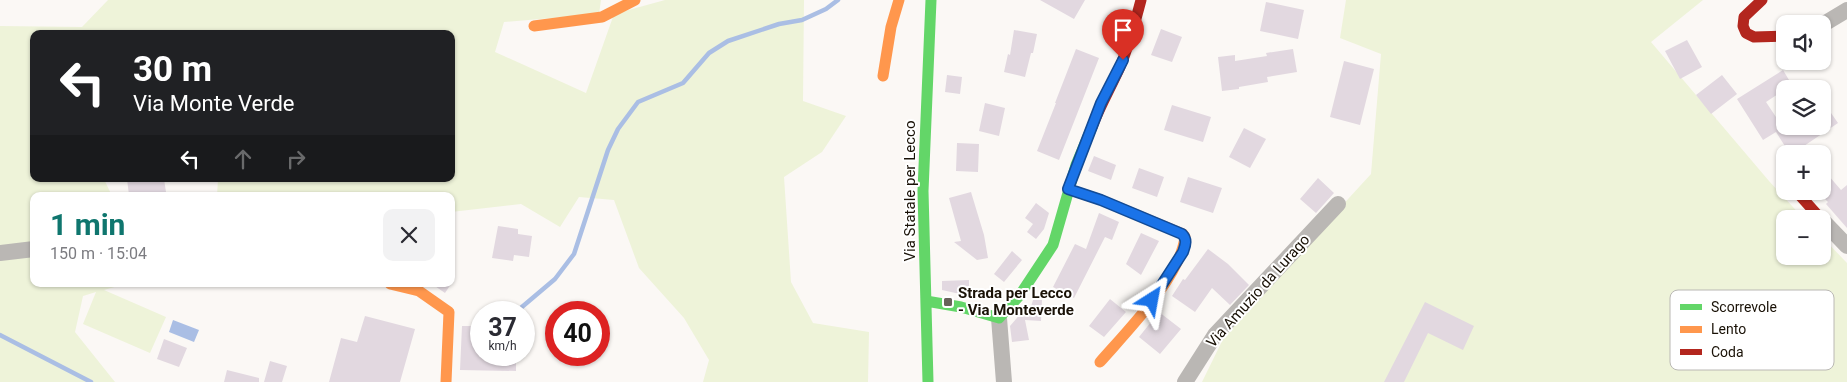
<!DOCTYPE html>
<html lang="it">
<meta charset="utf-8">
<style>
body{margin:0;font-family:Roboto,sans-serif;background:#f2f2f3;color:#2b2b33;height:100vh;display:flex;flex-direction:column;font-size:19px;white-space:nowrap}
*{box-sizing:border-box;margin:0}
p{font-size:16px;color:#7c7c81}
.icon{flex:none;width:28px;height:28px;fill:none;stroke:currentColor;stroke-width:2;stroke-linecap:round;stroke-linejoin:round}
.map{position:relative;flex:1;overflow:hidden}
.panel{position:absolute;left:30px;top:192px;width:425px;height:95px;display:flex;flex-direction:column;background:#fff;border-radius:10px;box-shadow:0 1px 4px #0004}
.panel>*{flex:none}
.hud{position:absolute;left:30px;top:30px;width:425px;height:152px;border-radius:10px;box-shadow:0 1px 4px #0004;background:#202124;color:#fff;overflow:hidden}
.fabs{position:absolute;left:1776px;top:15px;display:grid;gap:10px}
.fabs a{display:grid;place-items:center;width:55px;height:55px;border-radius:10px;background:#fff;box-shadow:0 1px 4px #0004;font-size:25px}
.speed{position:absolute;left:470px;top:301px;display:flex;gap:10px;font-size:25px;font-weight:700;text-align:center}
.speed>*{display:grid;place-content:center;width:65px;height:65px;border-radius:50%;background:#fff;box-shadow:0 1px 4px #0004;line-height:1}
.speed small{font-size:12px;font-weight:400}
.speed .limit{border:8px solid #d22;background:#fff;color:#111}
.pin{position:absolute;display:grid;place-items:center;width:42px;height:42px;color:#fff;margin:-51px -21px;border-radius:50% 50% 50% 0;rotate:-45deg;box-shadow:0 0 5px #0007}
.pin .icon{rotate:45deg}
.me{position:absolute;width:55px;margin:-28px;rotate:34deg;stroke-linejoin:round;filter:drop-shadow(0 0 4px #0008)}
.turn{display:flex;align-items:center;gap:18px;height:105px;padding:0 20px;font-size:22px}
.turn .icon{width:65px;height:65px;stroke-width:2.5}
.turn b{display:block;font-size:35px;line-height:42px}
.lanes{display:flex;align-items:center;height:48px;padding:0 20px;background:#0003;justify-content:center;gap:25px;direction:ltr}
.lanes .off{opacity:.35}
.round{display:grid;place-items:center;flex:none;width:52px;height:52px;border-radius:10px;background:#f2f2f3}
.head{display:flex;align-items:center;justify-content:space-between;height:85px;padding:0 20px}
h1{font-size:30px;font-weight:700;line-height:38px;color:#0f766e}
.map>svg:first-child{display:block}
</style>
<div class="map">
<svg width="1847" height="382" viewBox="0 0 1847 382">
<rect width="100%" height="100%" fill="#fbf8f5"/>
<path fill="#eef3d9" d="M 108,0 L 601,0 L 599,14 L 504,22 L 495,52 L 586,93 L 614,14 L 665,0 L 804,0 L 803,101 L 846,116 L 822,152 L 784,177 L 791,282 L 813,323 L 869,332 L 868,382 L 703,382 L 709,360 L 684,318 L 639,268 L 614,200 L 579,197 L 560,227 L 521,204 L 451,212 L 451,196 L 217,196 L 218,179 L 451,179 L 451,34 L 34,34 L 34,179 L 104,179 L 112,196 L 34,196 L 34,284 L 125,284 L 104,290 L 166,317 L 150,353 L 83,324 L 96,292 L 83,296 L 75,332 L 115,382 L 0,382 L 0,26 L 82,27 Z
M 1346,0 L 1703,0 L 1651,42 L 1769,181 L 1804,219 L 1785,219 L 1785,256 L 1822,256 L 1823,238 L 1847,263 L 1847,382 L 1202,382 L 1227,331 L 1371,174 L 1381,54 L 1340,38 Z"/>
<path fill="#aabee4" d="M 173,320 L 199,330 L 194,342 L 169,332 Z"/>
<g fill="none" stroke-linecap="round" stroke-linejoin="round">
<path stroke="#aabee4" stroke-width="4.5" d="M 516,312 L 555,279 L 574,254 L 608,150 L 618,129 L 638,102 L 683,83 L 709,53 L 728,41 L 779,24 L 802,20 L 826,9 L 838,0
M 0,335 L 91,382"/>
</g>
<path fill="#e2d8e0" d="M 1040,0 L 1085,0 L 1074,19 Z
M 1266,2 L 1304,10 L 1298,39 L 1260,31 Z
M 1161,29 L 1182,37 L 1172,62 L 1151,55 Z
M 1014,30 L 1037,34 L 1033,53 L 1031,53 L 1025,77 L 1004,72 L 1008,54 L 1010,55 Z
M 1687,40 L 1702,67 L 1680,79 L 1665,51 Z
M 1076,49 L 1099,58 L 1059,160 L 1037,151 L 1056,103 L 1055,103 Z
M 1293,49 L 1297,72 L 1267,77 L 1268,82 L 1239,87 L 1239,89 L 1222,91 L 1218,57 L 1235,55 L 1235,61 L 1267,56 L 1266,53 Z
M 1344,61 L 1374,69 L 1360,125 L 1330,117 Z
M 1783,70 L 1792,85 L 1766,102 L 1782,126 L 1822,126 L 1822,100 L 1838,123 L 1804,146 L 1811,154 L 1790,154 L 1776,132 L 1763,140 L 1737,99 Z
M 947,75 L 962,77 L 960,94 L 945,92 Z
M 1722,75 L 1737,94 L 1711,114 L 1696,95 Z
M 985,103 L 1005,108 L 999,136 L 979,131 Z
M 1172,105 L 1211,117 L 1203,142 L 1164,130 Z
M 1244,128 L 1266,139 L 1250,168 L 1229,157 Z
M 957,143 L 979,144 L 978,172 L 956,171 Z
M 1094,156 L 1116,165 L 1111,180 L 1088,171 Z
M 1139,168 L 1164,177 L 1157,197 L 1132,188 Z
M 1822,168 L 1841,190 L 1847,185 L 1847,228 L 1826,204 L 1828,202 L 1822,196 Z
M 1188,177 L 1222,188 L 1213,213 L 1180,202 Z
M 1318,178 L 1334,193 L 1316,213 L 1300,199 Z
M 127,179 L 164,179 L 166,192 L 129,195 Z
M 971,192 L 984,235 L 988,258 L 977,260 L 954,242 L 961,241 L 949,198 Z
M 1036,203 L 1049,213 L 1044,229 L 1036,239 L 1027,232 L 1033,224 L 1025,218 Z
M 1099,213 L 1119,222 L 1112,240 L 1105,237 L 1074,298 L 1053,287 L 1075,244 L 1086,249 Z
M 498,226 L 518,229 L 518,234 L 532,236 L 529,257 L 514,255 L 513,261 L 492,258 Z
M 1141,233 L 1159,241 L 1141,275 L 1126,264 Z
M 1208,249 L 1228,264 L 1249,285 L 1230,305 L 1212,288 L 1195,312 L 1172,296 L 1183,279 L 1185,280 Z
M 1012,251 L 1022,260 L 1004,282 L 994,274 Z
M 969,280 L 969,296 L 942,290 L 942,281 Z
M 432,284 L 451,284 L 445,293 Z
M 1110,299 L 1126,312 L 1104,337 L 1089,326 Z
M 1033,300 L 1042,300 L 1041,321 L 1025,320 L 1029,340 L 1012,342 L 1010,326 L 1023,311 L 1030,310 Z
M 1425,302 L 1474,326 L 1463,350 L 1428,333 L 1404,382 L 1384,382 Z
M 1159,312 L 1181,329 L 1160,354 L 1139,337 Z
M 365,316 L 415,329 L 400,382 L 329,382 L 341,338 L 357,342 Z
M 462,326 L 481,326 L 481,355 L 516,355 L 516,371 L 460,370 Z
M 164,339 L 187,348 L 179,367 L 157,359 Z
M 270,361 L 287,366 L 282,382 L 264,382 Z
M 227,370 L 259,378 L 259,382 L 224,382 Z"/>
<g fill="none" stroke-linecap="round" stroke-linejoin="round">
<path stroke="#bab7b4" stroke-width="16" d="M 1822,25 L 1847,10
M 1822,220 L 1847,246
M 0,253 L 34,249
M 999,318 L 1004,382
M 1185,382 L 1215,335 L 1338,204"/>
<path stroke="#63d668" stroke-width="11" d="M 926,301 L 961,307 L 999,318 L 1020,295 L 1053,245 L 1076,165 L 1092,127
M 928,382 L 923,191 L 931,0"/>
<path stroke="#ff974d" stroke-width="11" d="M 534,26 L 602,17 L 635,0
M 883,76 L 891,27 L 899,0
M 1068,189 L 1101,200 L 1183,234 L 1185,237 C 1180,278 1127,331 1100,362
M 390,284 L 419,291 L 449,312 L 446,382"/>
<path stroke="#b3261e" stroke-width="11" d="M 1762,0 L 1744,17 L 1743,26 L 1746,33 L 1754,37 L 1785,36
M 1092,127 C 1100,106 1111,87 1120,67 C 1129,45 1135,23 1141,0
M 1796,191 L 1821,219"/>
</g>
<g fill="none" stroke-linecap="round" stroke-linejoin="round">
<defs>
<path id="route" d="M 1123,60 L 1101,103 L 1068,189 L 1101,200 L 1182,234 C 1188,240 1185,246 1183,252 L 1152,300"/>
</defs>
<use href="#route" stroke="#114b97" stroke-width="12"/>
<use href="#route" stroke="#1a73e8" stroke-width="9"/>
</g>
<rect fill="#68625a" stroke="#fff" stroke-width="2" x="943" y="297" width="10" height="10" rx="2.5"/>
<g text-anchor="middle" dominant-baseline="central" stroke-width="4" stroke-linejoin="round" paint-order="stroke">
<g font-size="15" fill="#191106" stroke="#fff">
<text transform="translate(910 191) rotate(-90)">Via Statale per Lecco</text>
<text transform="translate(1258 291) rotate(-48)">Via Amuzio da Lurago</text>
</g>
<g font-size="15" font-weight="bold" fill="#191106" stroke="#fff" text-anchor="start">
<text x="958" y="293">Strada per Lecco<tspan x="958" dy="17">- Via Monteverde</tspan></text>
</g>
</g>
<rect x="1670" y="290" width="164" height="80" rx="8" fill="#fff" stroke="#bab8b4" stroke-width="1"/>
<rect x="1680" y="304" width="22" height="6" fill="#63d668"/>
<rect x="1680" y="326" width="22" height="7" fill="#ff974d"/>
<rect x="1680" y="349" width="22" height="6" fill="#b3261e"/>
<g font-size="14" fill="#191106">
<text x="1711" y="312">Scorrevole</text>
<text x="1711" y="334">Lento</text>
<text x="1711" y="357">Coda</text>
</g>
</svg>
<div class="fabs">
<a><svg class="icon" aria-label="sound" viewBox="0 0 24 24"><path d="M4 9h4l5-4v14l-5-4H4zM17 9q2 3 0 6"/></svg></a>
<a><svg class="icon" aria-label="layers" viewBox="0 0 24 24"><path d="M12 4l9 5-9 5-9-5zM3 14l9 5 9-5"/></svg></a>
<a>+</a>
<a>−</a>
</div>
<div class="speed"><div>37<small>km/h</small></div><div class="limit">40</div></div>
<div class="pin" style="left:1123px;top:60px;background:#d93025"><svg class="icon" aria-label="arrive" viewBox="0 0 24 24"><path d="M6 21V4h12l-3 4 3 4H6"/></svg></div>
<svg class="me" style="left:1152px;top:300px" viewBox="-20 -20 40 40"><path d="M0-17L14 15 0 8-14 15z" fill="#1a73e8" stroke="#fff" stroke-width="4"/></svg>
<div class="hud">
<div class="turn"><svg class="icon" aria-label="left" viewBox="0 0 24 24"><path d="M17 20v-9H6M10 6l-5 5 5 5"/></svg><div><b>30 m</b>Via Monte Verde</div></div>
<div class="lanes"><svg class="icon" aria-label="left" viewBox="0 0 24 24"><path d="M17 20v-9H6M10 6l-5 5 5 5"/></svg><svg class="icon off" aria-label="ahead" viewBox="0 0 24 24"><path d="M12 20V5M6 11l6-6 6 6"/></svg><svg class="icon off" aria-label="right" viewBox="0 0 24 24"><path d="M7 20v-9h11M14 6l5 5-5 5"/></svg></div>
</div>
<section class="panel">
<div class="head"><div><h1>1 min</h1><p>150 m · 15:04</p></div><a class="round"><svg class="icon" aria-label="close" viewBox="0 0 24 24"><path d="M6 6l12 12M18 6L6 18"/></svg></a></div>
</section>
</div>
